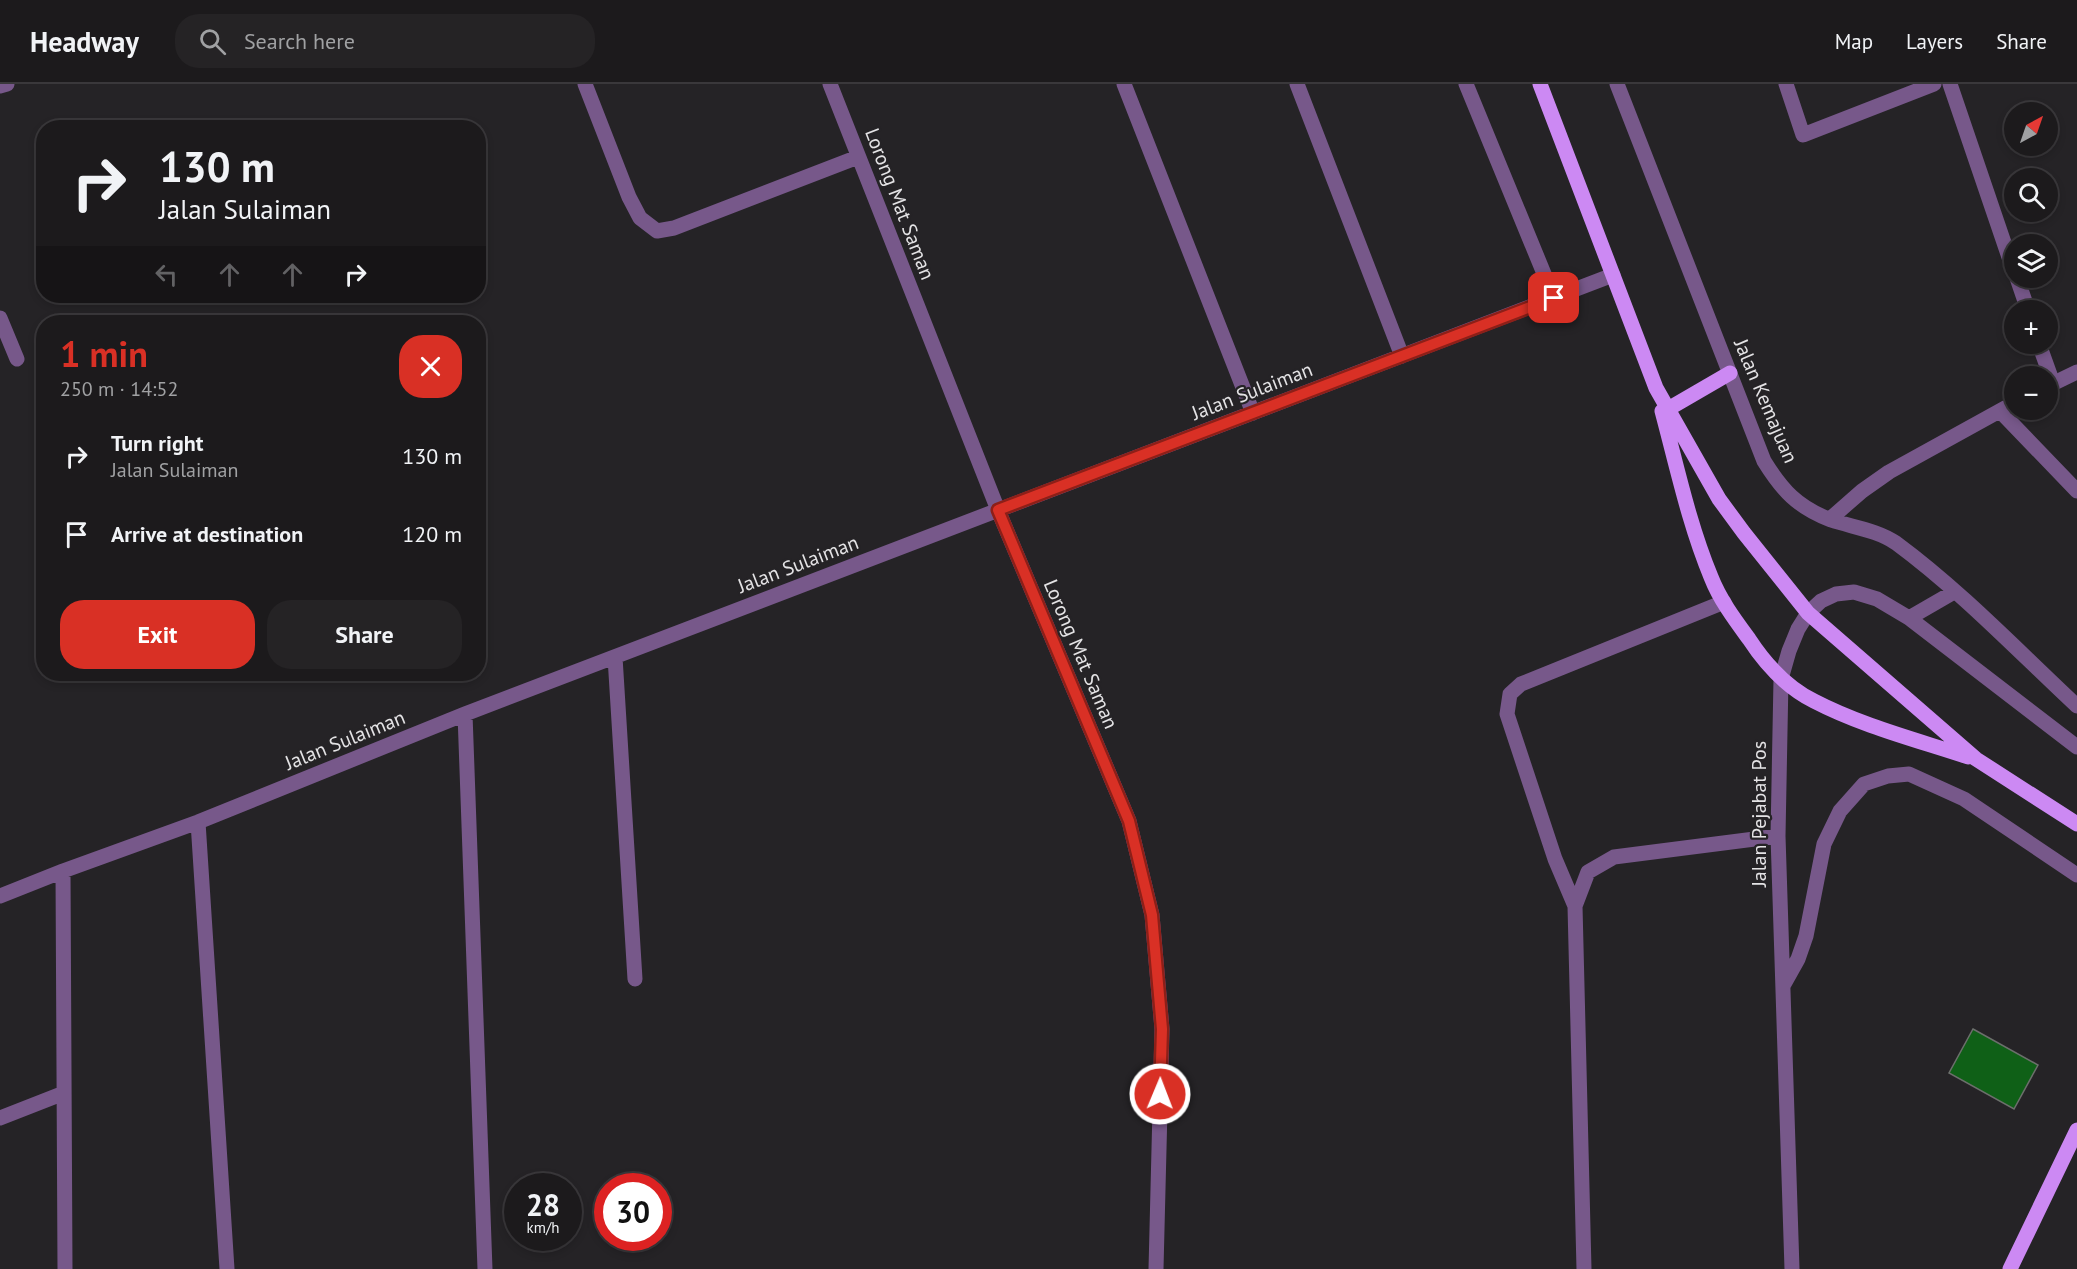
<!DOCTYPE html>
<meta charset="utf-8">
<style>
body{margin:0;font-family:"PT Sans",sans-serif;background:#252325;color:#f1f3f6;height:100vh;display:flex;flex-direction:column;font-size:22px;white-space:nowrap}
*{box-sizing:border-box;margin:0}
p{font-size:20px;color:#a0a1a3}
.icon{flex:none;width:33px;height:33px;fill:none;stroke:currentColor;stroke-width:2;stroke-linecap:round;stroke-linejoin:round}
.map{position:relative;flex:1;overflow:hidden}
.sheet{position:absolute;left:36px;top:231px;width:450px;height:366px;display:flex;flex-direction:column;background:#1c1a1c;border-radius:24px;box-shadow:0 3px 9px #0003,0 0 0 2px #3a383b}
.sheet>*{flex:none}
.top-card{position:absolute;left:36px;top:36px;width:450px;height:183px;border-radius:24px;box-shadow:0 3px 9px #0003,0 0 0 2px #3a383b;background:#1c1a1c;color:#f1f3f6;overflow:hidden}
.needle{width:39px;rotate:40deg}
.buttons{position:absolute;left:2004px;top:18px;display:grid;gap:12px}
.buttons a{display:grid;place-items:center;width:54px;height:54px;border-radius:50%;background:#1c1a1c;box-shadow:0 3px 9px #0003,0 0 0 2px #3a383b;font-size:30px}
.speed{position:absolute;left:504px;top:1089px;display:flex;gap:12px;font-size:30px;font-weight:700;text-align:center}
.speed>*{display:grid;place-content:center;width:78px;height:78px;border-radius:50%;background:#1c1a1c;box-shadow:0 3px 9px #0003,0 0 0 2px #3a383b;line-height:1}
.speed small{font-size:15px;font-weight:400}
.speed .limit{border:9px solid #d22;background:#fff;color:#111}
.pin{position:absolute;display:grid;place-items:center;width:51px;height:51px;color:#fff;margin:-26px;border-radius:12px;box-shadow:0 3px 9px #0006}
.me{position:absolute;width:66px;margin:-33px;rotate:1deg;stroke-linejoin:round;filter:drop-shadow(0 0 4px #0008)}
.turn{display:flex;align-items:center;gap:21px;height:126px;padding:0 24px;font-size:27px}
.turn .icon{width:78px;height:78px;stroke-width:2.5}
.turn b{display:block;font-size:42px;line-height:51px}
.lanes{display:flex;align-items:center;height:57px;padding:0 24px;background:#0003;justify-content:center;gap:30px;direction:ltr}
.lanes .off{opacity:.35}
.round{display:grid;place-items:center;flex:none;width:63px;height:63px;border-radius:24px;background:#252325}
.summary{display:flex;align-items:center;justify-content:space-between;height:102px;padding:0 24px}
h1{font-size:36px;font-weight:700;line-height:45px;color:#d93025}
.button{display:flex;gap:12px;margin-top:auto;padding:12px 24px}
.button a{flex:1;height:69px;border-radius:24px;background:#d93025;color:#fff;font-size:24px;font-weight:700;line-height:69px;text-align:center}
.button a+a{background:#252325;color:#f1f3f6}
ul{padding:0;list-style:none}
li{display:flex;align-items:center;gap:18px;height:78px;padding:0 24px}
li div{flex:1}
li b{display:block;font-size:22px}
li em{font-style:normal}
header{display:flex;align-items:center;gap:36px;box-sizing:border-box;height:84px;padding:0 30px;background:#1c1a1c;border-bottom:2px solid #3a383b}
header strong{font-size:28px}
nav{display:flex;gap:33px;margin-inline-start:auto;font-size:21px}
.search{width:420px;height:54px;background:#252325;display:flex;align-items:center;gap:15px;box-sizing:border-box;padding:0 21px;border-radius:24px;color:#a0a1a3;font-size:22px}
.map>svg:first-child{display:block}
</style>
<header>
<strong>Headway</strong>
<div class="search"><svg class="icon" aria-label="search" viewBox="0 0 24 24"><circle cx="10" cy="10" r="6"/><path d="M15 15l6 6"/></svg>Search here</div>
<nav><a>Map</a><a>Layers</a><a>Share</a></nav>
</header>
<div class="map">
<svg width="2077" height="1185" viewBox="0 0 2077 1185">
<rect width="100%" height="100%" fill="#252326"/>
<path fill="#0f6017" stroke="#6c6f6c" stroke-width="1.5" d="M 1973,945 L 2038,981 L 2014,1025 L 1949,989 Z"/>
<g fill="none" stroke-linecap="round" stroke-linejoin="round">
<path stroke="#77588a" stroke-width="15" d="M 585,0 L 629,113 L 640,134 L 657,147 L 674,144 L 858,73
M 830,0 L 998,426 L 1129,737 L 1152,831 L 1162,945 L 1156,1185
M 1124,0 L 1253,329
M 1297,0 L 1402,272
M 1466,0 L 1554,214
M 1617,0 L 1764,377 C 1782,406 1797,423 1831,436 C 1852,443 1877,446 1896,459 C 1961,507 2018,567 2077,622
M 1786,0 L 1803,51 L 1934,0
M 1950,0 L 2014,188
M 0,2 L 7,0
M 2017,194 L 2028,226
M 0,234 L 17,275
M 2039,260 L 2053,299
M 2048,302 L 2077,288
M 2000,327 L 2077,407
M 1830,435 L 1862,407 L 1889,388 L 2014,319
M 1909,534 L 1954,508
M 615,573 L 635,895
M 465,630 L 485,1185
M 198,738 L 227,1185
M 63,787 L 65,1185
M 0,812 L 63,787 L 198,738 L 465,630 L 1613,191
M 1575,822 L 1555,775 L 1507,630 L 1510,610 L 1521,600 L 1724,518
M 1784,900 L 1798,875 L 1806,852 L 1824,760 L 1840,727 L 1864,700 L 1888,692 L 1909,690 L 1964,715 L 2077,791
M 0,1034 L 64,1009
M 1584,1185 L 1575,822 L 1588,788 L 1614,773 L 1778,752
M 1792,1185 L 1778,752 L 1781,595 L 1789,567 L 1798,545 L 1808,529 L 1821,517 L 1836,510 L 1854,508 L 1877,515 L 1909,534 L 2077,663"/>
<path stroke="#cc89f3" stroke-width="15" d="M 1540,0 L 1656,304 L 1719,415 L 1744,449 L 1808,529 L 1976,675 L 2077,740
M 1668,325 L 1730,289
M 1662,327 C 1677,383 1689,440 1711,493 C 1720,516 1735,536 1749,555 C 1766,581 1786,603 1814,617 C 1862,642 1917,656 1968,673
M 2010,1185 L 2077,1046"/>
</g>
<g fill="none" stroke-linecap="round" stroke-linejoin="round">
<defs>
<path id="route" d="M 1160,1010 L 1162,945 L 1152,831 L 1129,737 L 998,426 L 1554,214"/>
</defs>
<use href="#route" stroke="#8d1f18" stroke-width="15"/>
<use href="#route" stroke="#d93025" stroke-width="10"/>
</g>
<g text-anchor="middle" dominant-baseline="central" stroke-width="4.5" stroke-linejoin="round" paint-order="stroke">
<g font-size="20" fill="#e4e3e5" stroke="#252326">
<text transform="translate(900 120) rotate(69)">Lorong Mat Saman</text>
<text transform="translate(1252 307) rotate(-21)">Jalan Sulaiman</text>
<text transform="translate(1766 317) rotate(67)">Jalan Kemajuan</text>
<text transform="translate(798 480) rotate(-21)">Jalan Sulaiman</text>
<text transform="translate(1081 570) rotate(67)">Lorong Mat Saman</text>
<text transform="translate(345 656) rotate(-22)">Jalan Sulaiman</text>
<text transform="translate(1759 730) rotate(-90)">Jalan Pejabat Pos</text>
</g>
</g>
</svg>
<div class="buttons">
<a><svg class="needle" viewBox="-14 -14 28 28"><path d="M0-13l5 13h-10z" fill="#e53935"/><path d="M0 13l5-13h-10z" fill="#a0a1a3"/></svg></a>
<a><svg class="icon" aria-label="search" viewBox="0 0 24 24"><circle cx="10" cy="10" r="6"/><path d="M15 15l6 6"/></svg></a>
<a><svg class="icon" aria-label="layers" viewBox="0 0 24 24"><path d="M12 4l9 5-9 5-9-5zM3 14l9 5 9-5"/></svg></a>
<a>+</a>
<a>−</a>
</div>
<div class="speed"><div>28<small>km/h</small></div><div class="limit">30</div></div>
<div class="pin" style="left:1554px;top:214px;background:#d93025"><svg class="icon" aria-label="arrive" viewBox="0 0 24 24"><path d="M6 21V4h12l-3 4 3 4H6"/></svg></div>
<svg class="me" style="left:1160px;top:1010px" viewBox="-20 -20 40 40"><circle r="17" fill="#d93025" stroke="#fff" stroke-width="3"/><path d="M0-11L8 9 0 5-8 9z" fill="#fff"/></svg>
<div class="top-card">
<div class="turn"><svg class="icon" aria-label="right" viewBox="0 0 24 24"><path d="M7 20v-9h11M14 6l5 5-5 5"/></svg><div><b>130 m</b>Jalan Sulaiman</div></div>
<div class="lanes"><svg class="icon off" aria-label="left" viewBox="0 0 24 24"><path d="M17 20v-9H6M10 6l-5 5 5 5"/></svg><svg class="icon off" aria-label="ahead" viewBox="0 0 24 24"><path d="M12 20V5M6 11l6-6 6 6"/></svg><svg class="icon off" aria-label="ahead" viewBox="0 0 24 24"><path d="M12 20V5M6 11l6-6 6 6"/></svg><svg class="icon" aria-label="right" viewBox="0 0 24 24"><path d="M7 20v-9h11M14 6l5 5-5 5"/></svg></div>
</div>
<section class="sheet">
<div class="summary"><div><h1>1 min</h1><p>250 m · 14:52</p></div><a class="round" style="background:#d93025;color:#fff"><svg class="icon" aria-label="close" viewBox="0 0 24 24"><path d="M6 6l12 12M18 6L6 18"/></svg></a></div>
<ul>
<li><svg class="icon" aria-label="right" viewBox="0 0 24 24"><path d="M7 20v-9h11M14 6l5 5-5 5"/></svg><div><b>Turn right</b><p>Jalan Sulaiman</p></div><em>130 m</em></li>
<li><svg class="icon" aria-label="arrive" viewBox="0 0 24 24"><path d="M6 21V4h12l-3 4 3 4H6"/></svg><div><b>Arrive at destination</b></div><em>120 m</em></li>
</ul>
<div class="button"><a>Exit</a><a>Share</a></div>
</section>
</div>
